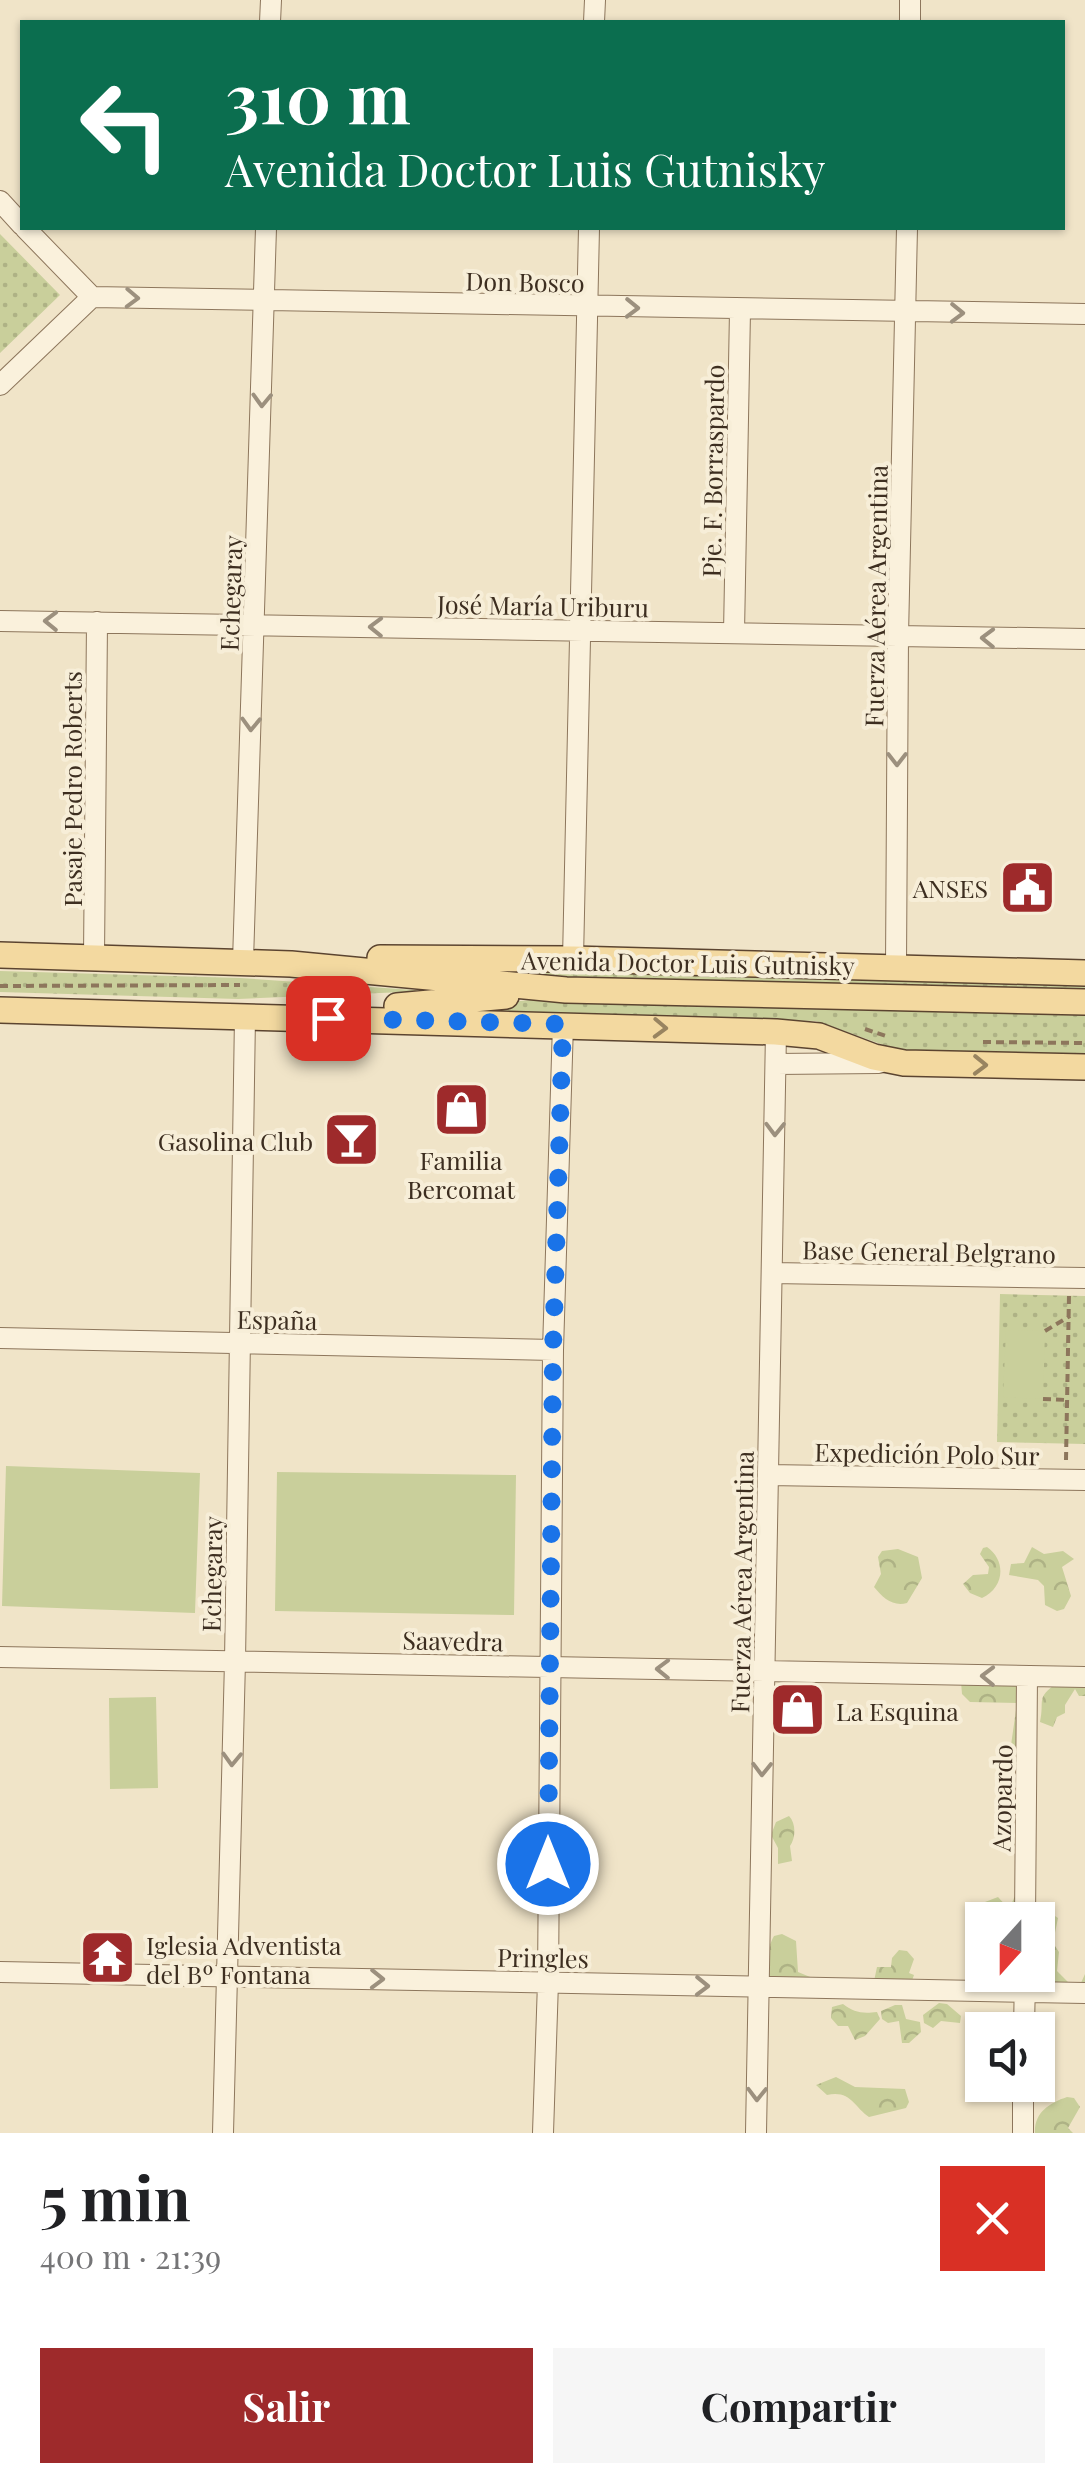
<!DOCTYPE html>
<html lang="es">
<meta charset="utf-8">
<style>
body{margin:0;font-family:"Playfair Display",serif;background:#f6f6f6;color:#202124;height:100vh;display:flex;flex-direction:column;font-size:38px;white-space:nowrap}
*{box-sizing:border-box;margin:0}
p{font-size:32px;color:#757577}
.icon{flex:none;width:55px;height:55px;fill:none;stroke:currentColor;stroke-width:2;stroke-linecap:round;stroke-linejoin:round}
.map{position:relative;height:2133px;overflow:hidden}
.details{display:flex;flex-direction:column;background:#fff;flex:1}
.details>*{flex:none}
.banner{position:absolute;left:20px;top:20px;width:1045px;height:210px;border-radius:0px;box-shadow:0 2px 8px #0004;background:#0b6e4f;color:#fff;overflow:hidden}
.needle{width:65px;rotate:201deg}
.fabs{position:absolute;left:965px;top:1902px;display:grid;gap:20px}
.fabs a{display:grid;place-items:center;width:90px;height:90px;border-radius:0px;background:#fff;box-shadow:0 2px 8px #0004;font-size:50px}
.pin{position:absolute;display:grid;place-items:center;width:85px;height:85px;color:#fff;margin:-42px;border-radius:20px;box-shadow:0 5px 15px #0006}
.me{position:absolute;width:110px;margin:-55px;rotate:0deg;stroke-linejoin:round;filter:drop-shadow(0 0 8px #0008)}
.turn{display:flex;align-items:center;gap:35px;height:210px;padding:0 40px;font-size:45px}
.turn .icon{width:130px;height:130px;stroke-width:2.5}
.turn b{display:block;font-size:70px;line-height:85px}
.round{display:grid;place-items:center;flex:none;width:105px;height:105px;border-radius:0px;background:#f6f6f6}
.head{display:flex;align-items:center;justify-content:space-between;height:170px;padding:0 40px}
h1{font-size:60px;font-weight:700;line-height:75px}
.button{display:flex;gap:20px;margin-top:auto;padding:20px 40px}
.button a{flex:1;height:115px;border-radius:0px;background:#9e2a2b;color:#fff;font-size:40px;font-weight:700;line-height:115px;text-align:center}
.button a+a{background:#f6f6f6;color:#202124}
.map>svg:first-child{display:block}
</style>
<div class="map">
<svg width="1085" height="2133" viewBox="0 0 1085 2133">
<defs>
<pattern id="forest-crowns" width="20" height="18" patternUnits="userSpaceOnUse" patternTransform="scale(2.5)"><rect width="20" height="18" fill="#c9cf9b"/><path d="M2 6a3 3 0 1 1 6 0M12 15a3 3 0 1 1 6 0" fill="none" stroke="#aeb285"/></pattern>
<pattern id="park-dots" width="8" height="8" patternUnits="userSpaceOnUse" patternTransform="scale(2.5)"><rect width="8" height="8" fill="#c9cf9b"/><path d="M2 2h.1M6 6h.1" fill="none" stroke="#aeb285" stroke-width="1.8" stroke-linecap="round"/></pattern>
</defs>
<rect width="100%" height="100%" fill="#f0e4c8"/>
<path fill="url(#forest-crowns)" d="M 987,1547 C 1007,1561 1004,1588 982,1598 L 970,1593 L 963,1584 L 973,1575 L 988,1574 L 989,1567 L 980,1554 L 983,1548 Z
M 1032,1547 L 1044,1554 L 1063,1551 L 1074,1559 L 1062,1567 L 1071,1596 L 1064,1609 L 1057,1611 L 1045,1605 L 1044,1586 L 1038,1580 L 1009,1575 L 1011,1564 L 1024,1563 Z
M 898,1549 L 918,1557 L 922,1578 L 907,1603 C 893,1607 883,1598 874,1587 L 881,1574 L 878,1557 L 882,1551 Z
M 1085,1679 L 1085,1696 L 1079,1696 L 1075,1689 L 1065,1705 L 1065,1713 L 1057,1717 L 1053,1727 L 1040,1722 C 1045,1699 1035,1699 1057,1683 L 1075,1687 Z
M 1022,1681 L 1017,1756 L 1010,1752 L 1017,1703 L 970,1702 L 962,1694 L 961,1682 Z
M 789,1816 C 796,1823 796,1837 790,1846 L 792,1861 L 778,1864 L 778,1848 L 771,1835 L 776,1822 Z
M 1016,1894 L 1036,1907 L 1032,1920 L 1006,1920 L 1006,1916 L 999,1920 L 984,1920 L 985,1902 L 998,1897 L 1009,1909 Z
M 1055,1916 L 1058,1918 L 1053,1943 L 1059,1952 L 1057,1971 L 1069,1983 L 1080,1985 L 1085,1974 L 1085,1997 L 1041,1988 L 1041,1974 L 1027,1981 L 1018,1975 L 1038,1975 L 1038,1937 L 1048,1918 Z
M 782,1934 L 796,1941 L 798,1972 L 815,1979 L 770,1978 C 762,1966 768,1947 774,1936 Z
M 899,1950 L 907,1951 L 914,1959 L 909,1973 L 914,1975 L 910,1986 L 874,1981 L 877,1967 L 891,1967 L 892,1958 Z
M 939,2003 L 947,2004 L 961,2016 L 960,2023 L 941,2021 L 933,2028 L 924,2023 L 923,2015 Z
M 843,2004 C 854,2012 861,2014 877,2012 L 880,2019 L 865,2036 L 855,2040 L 848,2026 L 838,2026 L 831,2018 L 832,2007 Z
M 895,2005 L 902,2005 L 906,2019 L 920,2022 L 921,2032 L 909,2043 L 902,2043 L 899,2021 L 888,2023 L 882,2019 L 881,2011 Z
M 836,2077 L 855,2087 L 905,2089 L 909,2102 L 906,2108 L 869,2117 C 854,2107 851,2090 827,2095 L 816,2085 Z
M 1067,2097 L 1074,2098 L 1080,2107 L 1068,2128 L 1073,2133 L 1035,2133 C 1034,2113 1049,2103 1067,2097 Z"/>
<path fill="url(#park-dots)" d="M 0,234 L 60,295 L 0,353 Z
M 343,966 L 1085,979 L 1085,1057 L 906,1053 L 816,1021 L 396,1013 L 623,991 Z
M 0,971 L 240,978 L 428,991 L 238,999 L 0,992 Z
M 1000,1294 L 1085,1296 L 1085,1444 L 997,1442 Z"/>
<path fill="#c9cf9b" d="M 1006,1330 L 1045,1331 L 1043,1399 L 1003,1397 Z
M 6,1466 L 200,1473 L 195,1613 L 2,1606 Z
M 277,1472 L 516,1475 L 514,1615 L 275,1611 Z
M 156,1697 L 158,1788 L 110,1789 L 109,1698 Z"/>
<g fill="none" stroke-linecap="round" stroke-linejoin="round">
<defs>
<path id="minor" d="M 270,22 L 271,0
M 594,22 L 595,0
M 910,22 L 910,0
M 0,201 L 22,225
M 25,228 L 92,297
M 0,385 L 92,297 L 1085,314
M 0,621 L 1085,639
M 734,633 L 740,311
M 94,957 L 97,622
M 573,959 L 589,228
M 243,961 L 266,228
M 896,966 L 898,636 L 907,228
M 776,1064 L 879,1063
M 772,1273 L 1085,1278
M 0,1338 L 553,1350
M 768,1475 L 1085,1480
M 0,1657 L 1085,1677
M 1025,1920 L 1027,1676
M 0,1972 L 1085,1993
M 1024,2030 L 1025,1975
M 223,2133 L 235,1661 L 245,1016
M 543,2133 L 548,1982 L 553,1350 L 563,1024
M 756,2133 L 776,1032
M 1023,2133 L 1023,2085"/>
<path id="major" d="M 0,955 L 291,964 L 566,990 L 1085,1002
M 380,958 L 573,959 L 1085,973
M 397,1006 L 506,996
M 0,1010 L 776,1032 L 819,1036 L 874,1057 L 904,1063 L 1085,1067"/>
</defs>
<use href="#minor" stroke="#8d765c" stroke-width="22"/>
<use href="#major" stroke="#5b4430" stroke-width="28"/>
<path stroke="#8d765c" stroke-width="4" stroke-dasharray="8 5" stroke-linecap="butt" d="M 0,986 L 240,985
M 865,1029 L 889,1037
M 983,1042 L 1085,1043
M 1045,1331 L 1070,1316
M 1043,1399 L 1067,1400
M 1066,1460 L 1069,1295"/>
<use href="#minor" stroke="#faf1dc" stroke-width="20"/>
<use href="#major" stroke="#f3d9a0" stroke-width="25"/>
</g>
<defs><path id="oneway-chevron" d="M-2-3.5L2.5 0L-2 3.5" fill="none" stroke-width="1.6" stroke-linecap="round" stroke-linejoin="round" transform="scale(2.5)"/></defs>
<g stroke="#9c907e">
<use href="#oneway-chevron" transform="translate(132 298) rotate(2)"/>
<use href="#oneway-chevron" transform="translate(632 308) rotate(1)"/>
<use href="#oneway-chevron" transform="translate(957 313) rotate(1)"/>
<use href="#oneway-chevron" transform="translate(262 400) rotate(92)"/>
<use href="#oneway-chevron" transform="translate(51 621) rotate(-179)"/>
<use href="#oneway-chevron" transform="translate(376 627) rotate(-179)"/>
<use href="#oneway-chevron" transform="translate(988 638) rotate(-179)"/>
<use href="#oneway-chevron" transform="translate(251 724) rotate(92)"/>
<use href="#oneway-chevron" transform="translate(897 759) rotate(90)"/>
<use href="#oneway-chevron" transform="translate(775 1129) rotate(91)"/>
<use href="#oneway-chevron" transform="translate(663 1669) rotate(-179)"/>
<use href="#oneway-chevron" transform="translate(988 1676) rotate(-179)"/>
<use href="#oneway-chevron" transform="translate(232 1759) rotate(92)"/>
<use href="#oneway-chevron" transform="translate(762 1769) rotate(91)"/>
<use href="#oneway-chevron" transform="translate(377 1979) rotate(1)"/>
<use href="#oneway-chevron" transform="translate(702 1986) rotate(1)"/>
<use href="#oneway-chevron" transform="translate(757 2094) rotate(91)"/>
</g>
<g stroke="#988460">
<use href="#oneway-chevron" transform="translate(660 1028) rotate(2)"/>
<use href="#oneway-chevron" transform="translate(980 1065) rotate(1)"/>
</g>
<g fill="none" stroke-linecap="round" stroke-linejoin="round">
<path stroke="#1a73e8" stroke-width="18" stroke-dasharray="0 32.4" d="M 328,1018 L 563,1024 L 553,1350 L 548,1864"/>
</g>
<defs>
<symbol id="civic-square" viewBox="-11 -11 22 22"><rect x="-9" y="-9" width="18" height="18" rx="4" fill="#9e2a2b" stroke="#f7eed8"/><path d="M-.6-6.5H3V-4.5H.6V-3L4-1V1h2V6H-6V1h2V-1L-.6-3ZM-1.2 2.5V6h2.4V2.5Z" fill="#fff"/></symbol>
<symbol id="shop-square" viewBox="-11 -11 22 22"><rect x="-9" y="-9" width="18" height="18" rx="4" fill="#9e2a2b" stroke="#f7eed8"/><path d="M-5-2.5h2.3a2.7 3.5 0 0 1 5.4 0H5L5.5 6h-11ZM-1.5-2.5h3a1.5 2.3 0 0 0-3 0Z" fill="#fff"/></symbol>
<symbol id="bar-square" viewBox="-11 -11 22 22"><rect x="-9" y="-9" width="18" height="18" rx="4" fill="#9e2a2b" stroke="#f7eed8"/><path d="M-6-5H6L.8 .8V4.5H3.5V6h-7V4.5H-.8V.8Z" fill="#fff"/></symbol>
<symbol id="temple-square" viewBox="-11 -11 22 22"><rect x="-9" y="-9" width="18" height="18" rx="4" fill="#9e2a2b" stroke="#f7eed8"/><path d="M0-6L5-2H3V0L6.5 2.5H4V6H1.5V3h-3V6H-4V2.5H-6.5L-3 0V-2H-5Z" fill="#fff"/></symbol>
</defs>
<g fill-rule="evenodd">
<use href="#civic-square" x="996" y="856" width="63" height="63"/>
<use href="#shop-square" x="430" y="1078" width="63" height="63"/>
<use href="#bar-square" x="320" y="1108" width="63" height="63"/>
<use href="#shop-square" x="766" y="1678" width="63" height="63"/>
<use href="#temple-square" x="76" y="1926" width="63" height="63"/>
</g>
<g text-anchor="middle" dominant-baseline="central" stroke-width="8" stroke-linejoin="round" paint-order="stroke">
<g font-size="25" fill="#3d2e20" stroke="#f7eed8">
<text transform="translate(525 281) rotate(1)">Don Bosco</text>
<text transform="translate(712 471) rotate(-89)">Pje. F. Borraspardo</text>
<text transform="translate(230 593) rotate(-88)">Echegaray</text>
<text transform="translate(875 596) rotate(-89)">Fuerza Aérea Argentina</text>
<text transform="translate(543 605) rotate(1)">José María Uriburu</text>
<text transform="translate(71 789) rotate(-90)">Pasaje Pedro Roberts</text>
<text transform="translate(688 962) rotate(1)">Avenida Doctor Luis Gutnisky</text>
<text transform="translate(929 1251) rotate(1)">Base General Belgrano</text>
<text transform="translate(277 1319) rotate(1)">España</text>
<text transform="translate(927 1453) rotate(1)">Expedición Polo Sur</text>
<text transform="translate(211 1574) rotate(-89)">Echegaray</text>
<text transform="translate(741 1582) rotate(-89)">Fuerza Aérea Argentina</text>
<text transform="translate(453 1640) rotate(1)">Saavedra</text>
<text transform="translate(1001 1798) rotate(-89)">Azopardo</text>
<text transform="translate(543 1957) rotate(1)">Pringles</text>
</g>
<g font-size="25" fill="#3d2e20" stroke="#f7eed8" text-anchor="end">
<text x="988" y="887">ANSES</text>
<text x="313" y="1140">Gasolina Club</text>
<text x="461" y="1159" text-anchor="middle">Familia<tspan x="461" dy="29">Bercomat</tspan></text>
<text x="836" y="1710" text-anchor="start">La Esquina</text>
<text x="146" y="1944" text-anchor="start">Iglesia Adventista<tspan x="146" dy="29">del Bº Fontana</tspan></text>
</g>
</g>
</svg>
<div class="fabs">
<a><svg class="needle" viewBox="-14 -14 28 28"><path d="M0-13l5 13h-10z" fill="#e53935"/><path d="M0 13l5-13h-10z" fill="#757577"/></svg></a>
<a><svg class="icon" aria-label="sound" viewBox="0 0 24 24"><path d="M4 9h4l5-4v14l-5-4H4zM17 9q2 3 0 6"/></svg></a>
</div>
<div class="pin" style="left:328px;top:1018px;background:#d93025"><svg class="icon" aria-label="arrive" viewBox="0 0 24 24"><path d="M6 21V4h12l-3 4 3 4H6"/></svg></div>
<svg class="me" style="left:548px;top:1864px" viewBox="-20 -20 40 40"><circle r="17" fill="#1a73e8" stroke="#fff" stroke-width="3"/><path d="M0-11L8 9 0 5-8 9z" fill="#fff"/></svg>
<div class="banner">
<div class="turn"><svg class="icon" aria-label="left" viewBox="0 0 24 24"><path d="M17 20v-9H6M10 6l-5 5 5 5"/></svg><div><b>310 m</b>Avenida Doctor Luis Gutnisky</div></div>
</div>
</div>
<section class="details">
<div class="head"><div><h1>5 min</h1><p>400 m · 21:39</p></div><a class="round" style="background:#d93025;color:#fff"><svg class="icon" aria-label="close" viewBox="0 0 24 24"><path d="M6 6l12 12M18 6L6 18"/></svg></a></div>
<div class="button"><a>Salir</a><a>Compartir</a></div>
</section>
